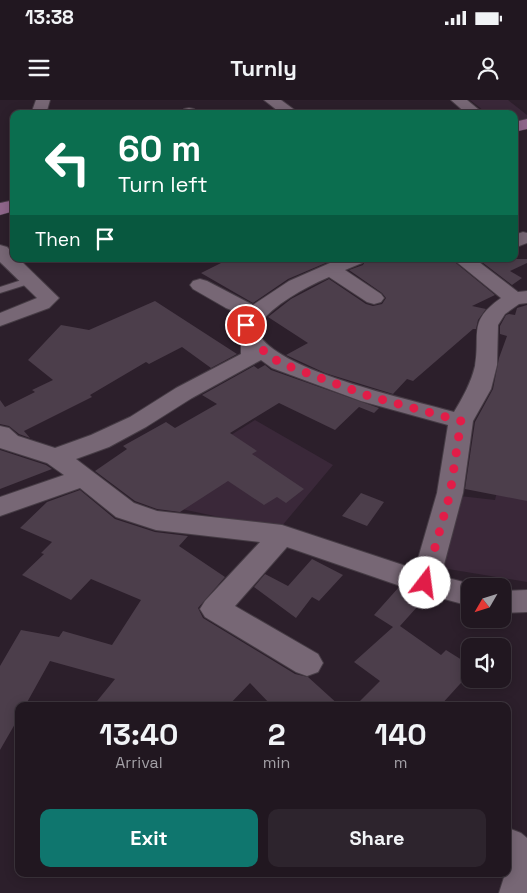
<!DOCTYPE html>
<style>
body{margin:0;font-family:"Space Grotesk",sans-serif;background:#2d242d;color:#f1f3f6;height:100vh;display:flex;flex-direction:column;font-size:19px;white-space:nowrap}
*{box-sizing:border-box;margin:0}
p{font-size:16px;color:#a29fa5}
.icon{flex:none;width:28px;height:28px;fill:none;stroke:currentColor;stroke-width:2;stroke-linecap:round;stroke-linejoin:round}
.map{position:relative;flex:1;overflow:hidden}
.side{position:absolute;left:15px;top:602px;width:496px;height:175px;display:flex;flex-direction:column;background:#211720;border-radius:10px;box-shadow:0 2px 12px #0003,0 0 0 1px #3e363e}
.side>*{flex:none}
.top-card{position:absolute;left:10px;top:10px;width:508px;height:152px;border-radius:10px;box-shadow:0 2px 12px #0003,0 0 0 1px #3e363e;background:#0b6e4f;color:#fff;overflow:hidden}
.needle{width:32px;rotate:231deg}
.tools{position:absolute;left:461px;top:478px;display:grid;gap:10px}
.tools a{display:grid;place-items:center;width:50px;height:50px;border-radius:10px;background:#211720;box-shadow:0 2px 12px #0003,0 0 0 1px #3e363e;font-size:25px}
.pin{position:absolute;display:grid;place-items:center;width:42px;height:42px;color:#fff;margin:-21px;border:2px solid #fff;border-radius:50%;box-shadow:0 1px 5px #0007}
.me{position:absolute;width:55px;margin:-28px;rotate:15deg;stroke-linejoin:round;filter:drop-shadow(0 0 4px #0008)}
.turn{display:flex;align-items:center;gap:18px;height:105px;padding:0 25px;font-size:22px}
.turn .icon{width:65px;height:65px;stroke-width:2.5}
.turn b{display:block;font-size:35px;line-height:42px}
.then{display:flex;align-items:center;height:48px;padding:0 25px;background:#0003;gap:10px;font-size:19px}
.eta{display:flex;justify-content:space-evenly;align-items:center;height:85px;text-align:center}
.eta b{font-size:30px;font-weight:600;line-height:35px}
.button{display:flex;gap:10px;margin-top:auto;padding:10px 25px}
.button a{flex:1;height:58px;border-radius:10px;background:#0f766e;color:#fff;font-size:20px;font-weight:600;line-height:58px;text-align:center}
.button a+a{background:#2d242d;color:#f1f3f6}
.status{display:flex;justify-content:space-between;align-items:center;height:35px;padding:0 25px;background:#211720;direction:ltr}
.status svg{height:14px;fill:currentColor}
header{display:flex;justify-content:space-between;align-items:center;height:65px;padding:0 25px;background:#211720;font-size:22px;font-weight:600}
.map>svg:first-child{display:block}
</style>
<div class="status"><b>13:38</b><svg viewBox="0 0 49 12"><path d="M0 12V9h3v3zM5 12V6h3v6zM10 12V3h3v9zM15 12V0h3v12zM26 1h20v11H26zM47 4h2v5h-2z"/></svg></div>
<header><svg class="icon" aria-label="menu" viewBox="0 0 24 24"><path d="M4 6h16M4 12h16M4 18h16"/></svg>Turnly<svg class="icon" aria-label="person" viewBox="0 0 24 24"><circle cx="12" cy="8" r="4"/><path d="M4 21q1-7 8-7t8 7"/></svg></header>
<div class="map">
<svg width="527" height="793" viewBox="0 0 527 793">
<rect width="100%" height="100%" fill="#2c1f2b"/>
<path fill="#3a2839" d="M 470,0 L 508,0 L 527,15 L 527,20 L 514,22 L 514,14 L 488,14 Z
M 255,320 L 333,365 L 281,427 L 238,421 L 130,398 Z
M 502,370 L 527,378 L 527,482 L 436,467 L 460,396 L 495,400 Z"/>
<path fill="#4c3e4b" d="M 229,159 L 335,159 L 288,179 L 253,203 L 201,173 Z
M 366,159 L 451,159 L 495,195 L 472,206 L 486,209 L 478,220 L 476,229 L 473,229 L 413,281 L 407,279 L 393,294 L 325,273 L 286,255 L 308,243 L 268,217 L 291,199 L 329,179 L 366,204 L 373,206 L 382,204 L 386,198 L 382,193 L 349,170 L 363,165 Z
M 478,159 L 527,159 L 527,163 L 510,171 L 522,178 L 512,185 Z
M 155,201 L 237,254 L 211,268 L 182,247 L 149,264 L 146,262 L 90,295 L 92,297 L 24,331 L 30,338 L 19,334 L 9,326 L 0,324 L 0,300 L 5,307 L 35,292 L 32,290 L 53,280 L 28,260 L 61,225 L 89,230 Z
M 527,205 L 527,401 L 465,389 L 475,322 L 493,289 L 499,258 L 507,236 L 500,234 L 500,226 L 506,215 L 509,214 L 515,215 L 517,208 Z
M 265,265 L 271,270 L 379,308 L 374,313 L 359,307 L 335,330 L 279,303 L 230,333 L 257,351 L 252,354 L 304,389 L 286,403 L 277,397 L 264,405 L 228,381 L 180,412 L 157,409 L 135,401 L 95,371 L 127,349 L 123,346 L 166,322 L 175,328 L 217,304 L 202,295 L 254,266 L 258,269 Z
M 0,350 L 46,365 L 52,369 L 0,389 Z
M 80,390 L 115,419 L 155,432 L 188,436 L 179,446 L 225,477 L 198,508 L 203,518 L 295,574 L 308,577 L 340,606 L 272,606 L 250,583 L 228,606 L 93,606 L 115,579 L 50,561 L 25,606 L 19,606 L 19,617 L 0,650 L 0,566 L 21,530 L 59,537 L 63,531 L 112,545 L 141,500 L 91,479 L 71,500 L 22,475 L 44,454 L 41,453 L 52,442 L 20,428 L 47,402 Z
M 361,393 L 384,402 L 367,426 L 342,416 Z
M 312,459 L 343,475 L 319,501 L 312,497 L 296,518 L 254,487 L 265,474 L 288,486 Z
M 399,487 L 426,497 L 400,526 L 441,555 L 446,550 L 470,565 L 470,573 L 440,606 L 355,606 L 380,581 L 354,562 L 393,527 L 374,515 Z"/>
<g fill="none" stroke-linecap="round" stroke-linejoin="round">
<defs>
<path id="lane" d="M 31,177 L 35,178 L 36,180 L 35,182 L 0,193 L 0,187 Z"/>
<path id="street" d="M 36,0 L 50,0 L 46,14 L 31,14 Z
M 264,0 L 281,0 L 300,14 L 282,14 Z
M 451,0 L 467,0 L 484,14 L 467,14 Z
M 189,8 L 194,9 L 199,14 L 183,14 L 182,12 L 184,9 Z
M 523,132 L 527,133 L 527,143 L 514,148 L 514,135 Z
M 0,145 L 7,147 L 14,154 L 14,159 L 19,159 L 59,198 L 49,208 L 0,226 L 0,213 L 37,198 L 0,162 Z
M 339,159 L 364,159 L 362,163 L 345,170 L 381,194 L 384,198 L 381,202 L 374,204 L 367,202 L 329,177 C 302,189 276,203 257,226 C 258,230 260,236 263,240 C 293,274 408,299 454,312 C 463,297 471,283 475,266 C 481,233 467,222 501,198 L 453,159 L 475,159 L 518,192 L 527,191 L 527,203 L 519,204 L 505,214 L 498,225 L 497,265 L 491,289 L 473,321 L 463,393 L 441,476 L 478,486 L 470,486 L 470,506 L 415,491 L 287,447 L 235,506 L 318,554 L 323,563 L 318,572 L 307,576 L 296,572 L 205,517 L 200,509 L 205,501 L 260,442 L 156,430 L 116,417 L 80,388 L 0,416 L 0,397 L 64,375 L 47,363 L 0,348 L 0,326 L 9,328 L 18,336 L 55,348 L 91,335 L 130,317 L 176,288 L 241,254 L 241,242 L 235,225 L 243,215 L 226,208 L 193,189 L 190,185 L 193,181 L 200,179 L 207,181 L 253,205 L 289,181 ZM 261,260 L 272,268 L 361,301 L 448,325 L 437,393 L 415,469 L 282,425 L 157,411 L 134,403 L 76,359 L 109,347 L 146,327 L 192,298 Z
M 527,490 L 527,512 L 502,513 L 502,491 Z
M 508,728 L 521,733 L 527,738 L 527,793 L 499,793 L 505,774 L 508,774 Z"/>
<path id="secondary" d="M 527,19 L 527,29 L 514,32 L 514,22 Z
M 14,100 L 14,111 L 0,115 L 0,103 Z"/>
</defs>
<use href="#lane" stroke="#463c45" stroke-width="2"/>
<use href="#street" stroke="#463c45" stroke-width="2"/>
<use href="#secondary" stroke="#463c45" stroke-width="1"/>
<use href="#lane" fill="#776775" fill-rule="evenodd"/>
<use href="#street" fill="#776775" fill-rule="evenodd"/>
<use href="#secondary" fill="#90678c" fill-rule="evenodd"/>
</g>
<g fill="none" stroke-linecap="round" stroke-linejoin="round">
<path stroke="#e11d48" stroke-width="9" stroke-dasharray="0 16.2" d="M 246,225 L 252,242 L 280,263 L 369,296 L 461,321 L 450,394 L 425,483"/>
</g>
</svg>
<div class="tools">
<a><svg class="needle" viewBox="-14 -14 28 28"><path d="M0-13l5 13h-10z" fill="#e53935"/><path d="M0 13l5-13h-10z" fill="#a29fa5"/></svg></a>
<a><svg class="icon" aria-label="sound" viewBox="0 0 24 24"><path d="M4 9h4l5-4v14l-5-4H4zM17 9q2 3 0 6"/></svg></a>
</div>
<div class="pin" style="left:246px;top:225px;background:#d93025"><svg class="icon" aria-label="arrive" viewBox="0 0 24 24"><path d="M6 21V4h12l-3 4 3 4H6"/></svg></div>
<svg class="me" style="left:425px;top:483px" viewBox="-20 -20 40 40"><circle r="19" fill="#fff"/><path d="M0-13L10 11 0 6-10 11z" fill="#e11d48"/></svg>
<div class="top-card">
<div class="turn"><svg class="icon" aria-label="left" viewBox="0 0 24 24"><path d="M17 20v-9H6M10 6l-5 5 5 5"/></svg><div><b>60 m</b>Turn left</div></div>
<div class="then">Then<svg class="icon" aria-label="arrive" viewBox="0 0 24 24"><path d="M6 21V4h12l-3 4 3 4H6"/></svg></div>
</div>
<section class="side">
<div class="eta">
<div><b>13:40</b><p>Arrival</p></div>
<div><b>2</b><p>min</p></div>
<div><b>140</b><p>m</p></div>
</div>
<div class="button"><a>Exit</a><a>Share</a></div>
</section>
</div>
